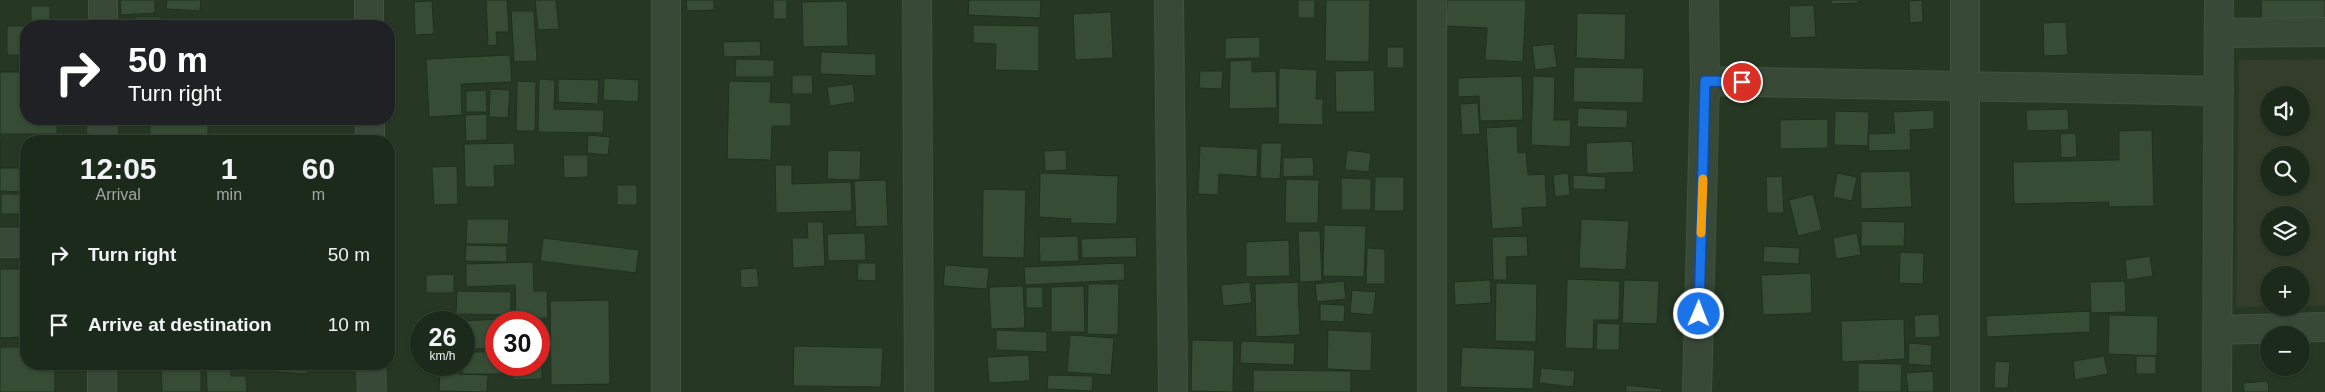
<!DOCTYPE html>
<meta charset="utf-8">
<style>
body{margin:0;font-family:Helvetica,sans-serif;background:#293628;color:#f1f3f6;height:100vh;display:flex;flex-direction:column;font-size:19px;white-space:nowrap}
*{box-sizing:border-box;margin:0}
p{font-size:16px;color:#a0a7a3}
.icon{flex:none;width:28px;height:28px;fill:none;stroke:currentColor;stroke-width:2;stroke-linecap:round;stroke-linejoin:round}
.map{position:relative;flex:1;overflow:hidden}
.drawer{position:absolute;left:20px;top:135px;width:375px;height:235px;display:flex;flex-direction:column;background:#1c2a1b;border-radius:20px;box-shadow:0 1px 4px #0004,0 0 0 1px #3a463a}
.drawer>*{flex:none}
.guide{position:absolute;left:20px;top:20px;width:375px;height:105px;border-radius:20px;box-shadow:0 1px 4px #0004,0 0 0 1px #3a463a;background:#202124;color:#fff;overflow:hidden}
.controls{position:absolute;left:2260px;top:86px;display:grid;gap:10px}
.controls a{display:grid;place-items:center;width:50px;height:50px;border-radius:50%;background:#1c2a1b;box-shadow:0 1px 4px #0004,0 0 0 1px #3a463a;font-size:25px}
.speed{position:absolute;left:410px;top:311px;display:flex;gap:10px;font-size:25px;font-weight:700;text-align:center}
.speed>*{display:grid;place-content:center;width:65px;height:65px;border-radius:50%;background:#1c2a1b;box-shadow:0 1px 4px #0004,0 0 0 1px #3a463a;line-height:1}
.speed small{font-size:12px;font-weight:400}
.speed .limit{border:8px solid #d22;background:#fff;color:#111}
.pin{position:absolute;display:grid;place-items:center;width:42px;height:42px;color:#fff;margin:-21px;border:2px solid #fff;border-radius:50%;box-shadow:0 1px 5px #0007}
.me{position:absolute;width:55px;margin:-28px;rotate:1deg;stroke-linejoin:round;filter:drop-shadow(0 0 4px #0008)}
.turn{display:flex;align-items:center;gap:18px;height:105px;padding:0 25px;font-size:22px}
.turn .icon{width:65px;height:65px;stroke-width:2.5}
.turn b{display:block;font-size:35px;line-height:42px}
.eta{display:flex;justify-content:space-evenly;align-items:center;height:85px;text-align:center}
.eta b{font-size:30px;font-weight:800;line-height:35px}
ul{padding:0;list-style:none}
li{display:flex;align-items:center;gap:15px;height:70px;padding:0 25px}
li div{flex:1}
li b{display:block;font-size:19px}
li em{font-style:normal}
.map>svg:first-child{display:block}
</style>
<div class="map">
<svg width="2325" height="392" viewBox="0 0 2325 392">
<rect width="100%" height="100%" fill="#263824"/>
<path fill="#343d29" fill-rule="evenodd" d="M 2325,59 L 2325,305 L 2301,306 L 2301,275 L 2269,275 L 2269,306 L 2236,307 L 2239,60 ZM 2269,95 L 2301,95 L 2301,128 L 2269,128 ZM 2269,155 L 2301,155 L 2301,188 L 2269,188 ZM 2269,215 L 2301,215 L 2301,248 L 2269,248 Z"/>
<path fill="#364c34" stroke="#20301f" d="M 120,0 L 155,0 L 155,13 L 121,15 Z
M 167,0 L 201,0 L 200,11 L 166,9 Z
M 486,0 L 507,0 L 509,32 L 496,32 L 497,45 L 488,46 Z
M 535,0 L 556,0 L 559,29 L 538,30 Z
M 686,0 L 714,0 L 714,10 L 687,11 Z
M 773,0 L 787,0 L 787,19 L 773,19 Z
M 969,0 L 1041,0 L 1040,18 L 968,15 Z
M 1298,0 L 1315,0 L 1315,18 L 1298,18 Z
M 1326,0 L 1370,0 L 1369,62 L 1325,61 Z
M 1447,0 L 1526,0 L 1523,62 L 1485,60 L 1487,28 L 1446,26 Z
M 1831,0 L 1858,0 L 1859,3 L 1831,4 Z
M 1922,0 L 1923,22 L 1910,23 L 1909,1 Z
M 2261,0 L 2325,0 L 2325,25 L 2262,27 Z
M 432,1 L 434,34 L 415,35 L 414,2 Z
M 847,1 L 848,46 L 803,47 L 802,2 Z
M 1814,5 L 1816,37 L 1790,38 L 1789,6 Z
M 31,6 L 50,6 L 50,26 L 31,26 Z
M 511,11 L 534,11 L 537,61 L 514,62 Z
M 1111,12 L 1113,58 L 1075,60 L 1073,14 Z
M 1577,13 L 1626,14 L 1625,60 L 1576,58 Z
M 135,17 L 161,17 L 161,26 L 135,26 Z
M 2066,22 L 2068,55 L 2044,56 L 2043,23 Z
M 973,25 L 1039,26 L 1039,71 L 995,70 L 996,44 L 973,43 Z
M 7,26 L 25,26 L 25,55 L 7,55 Z
M 1260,37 L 1260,58 L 1225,59 L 1225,38 Z
M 760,41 L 761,56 L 724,57 L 723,42 Z
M 1554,44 L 1557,67 L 1535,70 L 1532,46 Z
M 1387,47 L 1404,47 L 1404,68 L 1387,68 Z
M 821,52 L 876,54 L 876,76 L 820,74 Z
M 510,55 L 512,82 L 461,84 L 462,115 L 429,117 L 426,59 Z
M 736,59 L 774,60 L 774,77 L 735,77 Z
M 1252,60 L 1252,72 L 1276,71 L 1277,108 L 1229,109 L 1230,61 Z
M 1574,67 L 1644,68 L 1643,103 L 1573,102 Z
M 1279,68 L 1317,70 L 1316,99 L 1323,99 L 1323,125 L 1278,124 Z
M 1374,70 L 1375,112 L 1336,112 L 1335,71 Z
M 1200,71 L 1223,71 L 1222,89 L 1199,88 Z
M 0,72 L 26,72 L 26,119 L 57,119 L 57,134 L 0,134 Z
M 792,75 L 812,75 L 813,94 L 792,94 Z
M 1522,76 L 1523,120 L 1480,121 L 1479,96 L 1458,97 L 1458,78 Z
M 1533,76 L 1555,77 L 1554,120 L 1571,120 L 1570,147 L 1531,145 Z
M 604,78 L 639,80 L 638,102 L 603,100 Z
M 539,79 L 555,80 L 554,109 L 604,110 L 603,133 L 538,132 Z
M 558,79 L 599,80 L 598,104 L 558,102 Z
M 517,81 L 536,82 L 535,131 L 516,131 Z
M 729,81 L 771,82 L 770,102 L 791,103 L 791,126 L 772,126 L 771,160 L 727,159 Z
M 853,84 L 855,102 L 830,106 L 827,87 Z
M 490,89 L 510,90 L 508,118 L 489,117 Z
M 486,90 L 487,112 L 466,112 L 466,91 Z
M 1478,103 L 1480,134 L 1462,135 L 1460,104 Z
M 1578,108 L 1628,110 L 1627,128 L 1577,127 Z
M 2068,109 L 2069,130 L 2027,131 L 2026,110 Z
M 1934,110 L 1934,129 L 1910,130 L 1911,150 L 1869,151 L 1868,134 L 1895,133 L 1893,112 Z
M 1835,111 L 1869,112 L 1868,146 L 1834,145 Z
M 487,114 L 487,140 L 466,141 L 465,115 Z
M 150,119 L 208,119 L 208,141 L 150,141 Z
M 1828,119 L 1828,148 L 1780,149 L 1780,120 Z
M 1517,126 L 1518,153 L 1526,152 L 1528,175 L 1545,174 L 1547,207 L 1522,208 L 1523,227 L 1492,229 L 1486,128 Z
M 2152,130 L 2154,206 L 2109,207 L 2109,202 L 2014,204 L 2013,162 L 2119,160 L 2119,131 Z
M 2076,133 L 2077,157 L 2061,158 L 2060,134 Z
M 588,135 L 610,137 L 608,155 L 587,153 Z
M 0,141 L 0,168 L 24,168 L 24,192 L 0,191 Z
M 1632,141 L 1634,172 L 1587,174 L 1586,143 Z
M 514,143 L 515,165 L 494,166 L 495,187 L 465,187 L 464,144 Z
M 1261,143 L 1282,143 L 1280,179 L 1260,178 Z
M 1200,146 L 1258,149 L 1257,177 L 1219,174 L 1218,195 L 1198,194 Z
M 828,150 L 861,151 L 860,180 L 827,179 Z
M 1066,150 L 1067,170 L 1045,171 L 1044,151 Z
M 1347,150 L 1371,153 L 1369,172 L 1345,170 Z
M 563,155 L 588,155 L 588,177 L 564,178 Z
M 1313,157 L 1314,176 L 1283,177 L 1283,158 Z
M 775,165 L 792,165 L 792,184 L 851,182 L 852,211 L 776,213 Z
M 457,166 L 458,204 L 434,205 L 432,167 Z
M 1910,171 L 1912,207 L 1861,209 L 1860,172 Z
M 1040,173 L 1118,176 L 1117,224 L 1070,223 L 1071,219 L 1039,217 Z
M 1568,173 L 1570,195 L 1555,197 L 1553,175 Z
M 1837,173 L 1857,177 L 1852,201 L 1833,197 Z
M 1573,175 L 1606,177 L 1605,190 L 1573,189 Z
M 1782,176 L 1784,213 L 1767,213 L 1766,177 Z
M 1375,177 L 1404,177 L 1404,211 L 1374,211 Z
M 1341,178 L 1371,179 L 1371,210 L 1341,210 Z
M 1286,179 L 1319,180 L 1318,223 L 1285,223 Z
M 886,180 L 888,226 L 856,227 L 854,181 Z
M 617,185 L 637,185 L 637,205 L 617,205 Z
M 983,189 L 1026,190 L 1024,258 L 982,257 Z
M 1,194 L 26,194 L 26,214 L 1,214 Z
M 1813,194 L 1822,230 L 1798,236 L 1789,200 Z
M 467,219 L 509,219 L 508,244 L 466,244 Z
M 1581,219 L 1629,221 L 1626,270 L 1579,268 Z
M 1861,221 L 1905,222 L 1904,246 L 1861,246 Z
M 807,222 L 823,222 L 825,266 L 793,268 L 792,238 L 808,238 Z
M 1324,225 L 1366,226 L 1364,277 L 1323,276 Z
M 1298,231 L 1320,231 L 1322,281 L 1300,282 Z
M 865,233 L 866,260 L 828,261 L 827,234 Z
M 1857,233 L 1861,255 L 1836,259 L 1833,238 Z
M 1078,236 L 1079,261 L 1040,262 L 1039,237 Z
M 1527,236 L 1528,256 L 1506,257 L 1507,280 L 1493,280 L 1492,237 Z
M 1136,237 L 1137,257 L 1082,258 L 1081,239 Z
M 543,238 L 639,250 L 636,273 L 540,261 Z
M 1289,240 L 1290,276 L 1246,277 L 1246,242 Z
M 466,245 L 507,246 L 507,262 L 465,261 Z
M 1764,246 L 1800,248 L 1799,264 L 1763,262 Z
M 1367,248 L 1385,249 L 1385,284 L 1366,284 Z
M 1900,252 L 1924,253 L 1923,284 L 1899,283 Z
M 2150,256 L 2153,276 L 2127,280 L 2125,260 Z
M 533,262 L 534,291 L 547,291 L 548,318 L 516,319 L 515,285 L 466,287 L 466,264 Z
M 858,263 L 876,263 L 876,281 L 857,280 Z
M 1124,263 L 1125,280 L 1025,285 L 1024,267 Z
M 945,265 L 989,268 L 987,289 L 943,286 Z
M 757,268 L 759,287 L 741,288 L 740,269 Z
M 0,269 L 26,269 L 26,337 L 0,338 Z
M 1811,273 L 1812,313 L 1763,315 L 1761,275 Z
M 454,274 L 454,293 L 426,293 L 426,275 Z
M 1567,279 L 1620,281 L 1619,320 L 1594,320 L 1593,349 L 1565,348 Z
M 1490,280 L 1491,303 L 1455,305 L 1454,282 Z
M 1624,280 L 1659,281 L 1657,324 L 1622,323 Z
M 1344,281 L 1346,299 L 1317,302 L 1315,284 Z
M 2125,281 L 2126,312 L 2091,313 L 2090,282 Z
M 1250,282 L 1252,303 L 1223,306 L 1221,285 Z
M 1298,282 L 1300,335 L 1256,337 L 1255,284 Z
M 1496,283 L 1537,284 L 1536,342 L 1495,341 Z
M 1088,284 L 1119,284 L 1118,335 L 1087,334 Z
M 1023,286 L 1025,328 L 991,329 L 989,287 Z
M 1084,286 L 1085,332 L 1051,332 L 1051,287 Z
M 1026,287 L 1043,287 L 1043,308 L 1026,308 Z
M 1352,290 L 1376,292 L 1373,315 L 1350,313 Z
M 457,291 L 511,292 L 511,315 L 456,314 Z
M 609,300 L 610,384 L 551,385 L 550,301 Z
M 1320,304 L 1345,305 L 1344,322 L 1320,321 Z
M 2090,311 L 2090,332 L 1987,337 L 1986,316 Z
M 1939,314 L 1940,337 L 1915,338 L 1914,315 Z
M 2109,315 L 2158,316 L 2157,356 L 2108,354 Z
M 504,319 L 504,322 L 496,322 L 496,348 L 464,349 L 464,322 L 458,321 Z
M 1904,319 L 1905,359 L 1842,362 L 1841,321 Z
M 1597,323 L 1620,324 L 1619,350 L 1596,350 Z
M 996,330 L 1047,332 L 1047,352 L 996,350 Z
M 1328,330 L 1372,332 L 1371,371 L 1327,369 Z
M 1070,335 L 1114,338 L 1111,375 L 1067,372 Z
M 1192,340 L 1234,341 L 1233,392 L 1191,391 Z
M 1241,341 L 1295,343 L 1294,365 L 1240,363 Z
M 1909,343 L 1932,345 L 1931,366 L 1908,364 Z
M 539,345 L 541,345 L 542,379 L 513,380 L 513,365 L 539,365 Z
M 794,346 L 883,348 L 881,387 L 793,386 Z
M 0,347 L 26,347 L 26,364 L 55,364 L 55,392 L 0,392 Z
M 1462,347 L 1535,350 L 1533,389 L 1460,387 Z
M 464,352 L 496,352 L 496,365 L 508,365 L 508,374 L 462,374 Z
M 1029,355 L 1030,381 L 989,383 L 987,357 Z
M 2104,356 L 2108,374 L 2075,380 L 2073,361 Z
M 2136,356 L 2156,356 L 2156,374 L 2136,374 Z
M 1995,361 L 2010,362 L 2008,388 L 1994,388 Z
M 1858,363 L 1902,364 L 1901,392 L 1858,392 Z
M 117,364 L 147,364 L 147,367 L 117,368 Z
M 161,364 L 201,364 L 201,392 L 162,392 Z
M 206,364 L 231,364 L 231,376 L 246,376 L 247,392 L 207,392 Z
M 276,364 L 308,364 L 308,374 L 275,372 Z
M 440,365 L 459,365 L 459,374 L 488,375 L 487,392 L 439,391 Z
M 1541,368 L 1575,371 L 1573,387 L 1539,383 Z
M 1253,370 L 1351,371 L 1351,392 L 1235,392 L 1253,391 Z
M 1933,371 L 1934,392 L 1908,392 L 1906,373 Z
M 1048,375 L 1093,376 L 1092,391 L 1047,389 Z
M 2268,381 L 2269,392 L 2244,392 L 2243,383 Z
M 1626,385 L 1662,389 L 1662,392 L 1626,392 Z"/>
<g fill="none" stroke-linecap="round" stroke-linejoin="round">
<defs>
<path id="minor" d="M 369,0 L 369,26
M 666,0 L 666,392
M 917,0 L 919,392
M 1169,0 L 1173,392
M 103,26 L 103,0
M 2220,33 L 2325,32
M 1705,81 L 2219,91
M 370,119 L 370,141
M 102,141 L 103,119
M 0,243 L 26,243
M 2218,330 L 2325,327
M 102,364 L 102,392
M 371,364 L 372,392
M 1432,392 L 1432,0
M 1697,392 L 1705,81 L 1704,0
M 1965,392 L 1965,0
M 2217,392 L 2219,0"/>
</defs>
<use href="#minor" stroke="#425241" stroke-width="30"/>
<use href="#minor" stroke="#394938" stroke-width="28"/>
</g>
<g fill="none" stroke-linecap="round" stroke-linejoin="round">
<defs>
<path id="route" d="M 1699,314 L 1705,81 L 1742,82"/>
</defs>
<use href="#route" stroke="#114b97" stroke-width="12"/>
<use href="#route" stroke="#1a73e8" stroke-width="9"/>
<path stroke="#f59e0b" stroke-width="9" d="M 1701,233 L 1703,179"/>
</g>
</svg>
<div class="controls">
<a><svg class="icon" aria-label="sound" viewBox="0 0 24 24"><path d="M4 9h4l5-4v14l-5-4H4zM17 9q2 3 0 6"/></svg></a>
<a><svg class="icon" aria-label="search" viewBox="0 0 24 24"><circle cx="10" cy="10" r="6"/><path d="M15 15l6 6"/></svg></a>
<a><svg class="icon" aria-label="layers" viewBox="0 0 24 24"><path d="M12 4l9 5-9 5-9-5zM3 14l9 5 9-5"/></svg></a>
<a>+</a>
<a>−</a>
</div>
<div class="speed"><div>26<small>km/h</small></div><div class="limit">30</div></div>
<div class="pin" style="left:1742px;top:82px;background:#d93025"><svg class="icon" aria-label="arrive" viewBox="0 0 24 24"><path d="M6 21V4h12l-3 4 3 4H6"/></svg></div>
<svg class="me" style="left:1699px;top:314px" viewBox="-20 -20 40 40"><circle r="17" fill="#1a73e8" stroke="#fff" stroke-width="3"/><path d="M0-11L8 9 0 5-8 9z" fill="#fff"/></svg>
<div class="guide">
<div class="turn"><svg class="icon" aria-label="right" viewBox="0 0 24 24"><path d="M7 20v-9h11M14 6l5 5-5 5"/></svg><div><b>50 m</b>Turn right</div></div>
</div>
<section class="drawer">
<div class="eta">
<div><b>12:05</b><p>Arrival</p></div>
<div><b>1</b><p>min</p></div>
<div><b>60</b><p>m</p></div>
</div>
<ul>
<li><svg class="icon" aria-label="right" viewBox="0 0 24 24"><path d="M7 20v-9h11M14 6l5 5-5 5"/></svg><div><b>Turn right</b></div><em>50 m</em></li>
<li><svg class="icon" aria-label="arrive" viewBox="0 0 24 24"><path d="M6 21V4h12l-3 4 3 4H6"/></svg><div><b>Arrive at destination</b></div><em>10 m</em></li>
</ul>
</section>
</div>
